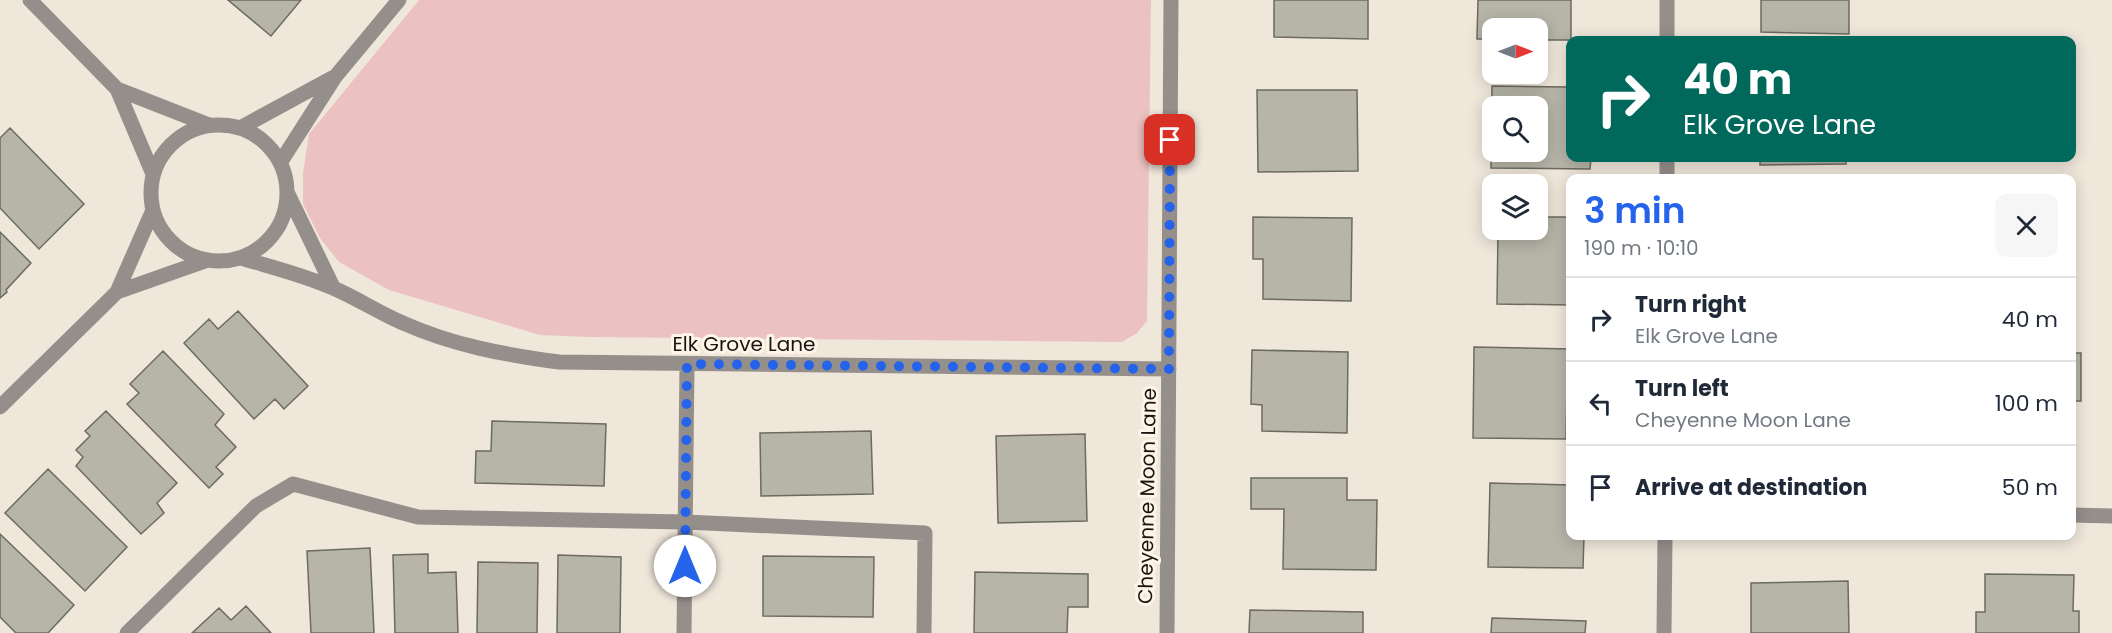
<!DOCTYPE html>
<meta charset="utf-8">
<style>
body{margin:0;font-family:Poppins,sans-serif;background:#f6f6f7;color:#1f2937;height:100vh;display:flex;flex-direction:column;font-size:22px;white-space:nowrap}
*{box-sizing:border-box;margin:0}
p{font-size:20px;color:#747a83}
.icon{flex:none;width:33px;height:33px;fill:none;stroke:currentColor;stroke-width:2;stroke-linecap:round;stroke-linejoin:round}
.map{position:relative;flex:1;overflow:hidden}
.details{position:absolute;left:1566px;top:174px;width:510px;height:366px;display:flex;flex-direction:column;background:#fff;border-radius:12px;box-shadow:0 3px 15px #0003}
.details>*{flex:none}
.top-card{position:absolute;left:1566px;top:36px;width:510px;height:126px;border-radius:12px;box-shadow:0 3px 15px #0003;background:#00695c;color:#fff;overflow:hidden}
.needle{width:39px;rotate:90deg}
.controls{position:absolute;left:1482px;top:18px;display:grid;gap:12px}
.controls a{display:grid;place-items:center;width:66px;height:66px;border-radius:12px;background:#fff;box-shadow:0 3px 15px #0003;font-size:30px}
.pin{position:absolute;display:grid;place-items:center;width:51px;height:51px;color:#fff;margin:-26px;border-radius:12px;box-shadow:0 3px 9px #0006}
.me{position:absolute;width:66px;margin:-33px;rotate:0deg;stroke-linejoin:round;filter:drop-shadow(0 0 4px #0008)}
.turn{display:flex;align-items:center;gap:21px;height:126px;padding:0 18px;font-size:27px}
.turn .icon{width:78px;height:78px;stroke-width:2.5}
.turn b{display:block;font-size:42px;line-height:51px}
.round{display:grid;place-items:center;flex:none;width:63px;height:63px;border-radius:12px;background:#f6f6f7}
.summary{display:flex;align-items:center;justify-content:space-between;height:102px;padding:0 18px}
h1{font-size:36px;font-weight:600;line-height:45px;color:#2563eb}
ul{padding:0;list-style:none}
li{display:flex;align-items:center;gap:18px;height:84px;padding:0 18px;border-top:2px solid #e0e1e3}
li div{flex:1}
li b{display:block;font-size:22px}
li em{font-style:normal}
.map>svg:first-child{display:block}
</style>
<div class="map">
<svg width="2112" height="633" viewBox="0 0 2112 633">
<rect width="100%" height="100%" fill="#f0e7db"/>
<path fill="#ebc2c1" d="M 419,0 L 1151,0 L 1147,321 L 1137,333 L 1122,342 L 588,337 L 540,335 L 389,290 L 339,262 L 320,238 L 303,204 L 303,173 L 309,134 Z"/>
<path fill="#b7b5a8" stroke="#6d6b5f" stroke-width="1.5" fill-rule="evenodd" d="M 228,0 L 301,0 L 271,36 Z
M 1274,0 L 1368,0 L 1368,39 L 1274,37 Z
M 1478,0 L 1571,0 L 1571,40 L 1538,40 L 1538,28 L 1492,28 L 1492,39 L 1477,39 Z
M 1761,0 L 1849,0 L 1849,34 L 1761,32 Z
M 1492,86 L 1570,87 L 1570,158 L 1591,158 L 1590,169 L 1491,168 ZM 1492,106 L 1538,106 L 1538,152 L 1492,152 Z
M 1257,90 L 1357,90 L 1358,171 L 1258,172 Z
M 10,128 L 84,204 L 39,249 L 0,208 L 0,138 Z
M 1760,158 L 1846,158 L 1846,164 L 1760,165 Z
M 1253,217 L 1352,218 L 1351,301 L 1263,299 L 1263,259 L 1253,259 Z
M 1538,217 L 1570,217 L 1570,305 L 1497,304 L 1498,230 L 1538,230 Z
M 0,232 L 31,263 L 6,290 L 7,292 L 0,298 Z
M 2072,243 L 2074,243 L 2075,301 L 2072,301 Z
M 238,311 L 308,386 L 284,409 L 275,399 L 254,419 L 184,343 L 209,319 L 218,329 Z
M 1474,347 L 1570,349 L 1570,381 L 1567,381 L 1566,439 L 1473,438 Z
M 1252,350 L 1348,352 L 1347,433 L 1262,431 L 1262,405 L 1251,404 Z
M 163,351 L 224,414 L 215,425 L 236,447 L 216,467 L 223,474 L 209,488 L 127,404 L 139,393 L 130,384 Z
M 2072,353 L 2081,353 L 2081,401 L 2072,401 Z
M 106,411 L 177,483 L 157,503 L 164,513 L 141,534 L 76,466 L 83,457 L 76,450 L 90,436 L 85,431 Z
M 492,421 L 606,424 L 604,486 L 475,483 L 476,451 L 491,451 Z
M 871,431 L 873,494 L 761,496 L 760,433 Z
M 1085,434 L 1087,521 L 998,523 L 996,436 Z
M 48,469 L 127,547 L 85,591 L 5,513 Z
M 1251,478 L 1347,478 L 1347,500 L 1377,500 L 1376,570 L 1283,569 L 1284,509 L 1251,509 Z
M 1490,483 L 1570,485 L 1570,536 L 1584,536 L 1583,568 L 1488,567 Z
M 0,534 L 74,605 L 48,633 L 16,633 L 0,617 Z
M 370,548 L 374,633 L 311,633 L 307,551 Z
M 428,554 L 428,573 L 456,572 L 458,633 L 395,633 L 393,555 Z
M 558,555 L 621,557 L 620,633 L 557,633 Z
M 763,556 L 874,557 L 873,617 L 763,616 Z
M 478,562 L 538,563 L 537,633 L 477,633 Z
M 975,572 L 1088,574 L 1088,607 L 1068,607 L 1067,633 L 974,633 Z
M 1985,574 L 2074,575 L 2073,611 L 2079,611 L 2079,633 L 1976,633 L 1976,612 L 1985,612 Z
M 1848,581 L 1849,633 L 1751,633 L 1751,583 Z
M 246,606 L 271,633 L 192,633 L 219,608 L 231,620 Z
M 1250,610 L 1363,612 L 1363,633 L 1249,633 Z
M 1492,618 L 1586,621 L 1585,633 L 1491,633 Z"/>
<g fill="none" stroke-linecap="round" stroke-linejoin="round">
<path stroke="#958f8c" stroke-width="15" d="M 30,0 L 117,89 L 153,174
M 1667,40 L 1667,0
M 117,89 L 209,125
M151 193a68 68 0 1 1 136 0a68 68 0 1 1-136 0Z
M 240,128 L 332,78
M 280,163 L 335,77 L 399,0
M 1667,178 L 1667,158
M 288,194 L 333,287
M 241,258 C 271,267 304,275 333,288 C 357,298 379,313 403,323 C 452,345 505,355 559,362 L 1169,369
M 117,292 L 208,260
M 0,407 L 117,292 L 153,210
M 2072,515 L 2112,516
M 127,633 L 256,506 L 293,484 L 418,517 L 685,522 L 925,533 L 924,633
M 684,633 L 687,364
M 1167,633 L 1171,0
M 1664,633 L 1665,536"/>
</g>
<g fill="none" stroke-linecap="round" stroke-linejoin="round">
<path stroke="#2563eb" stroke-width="10" stroke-dasharray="0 18" d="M 685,566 L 687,364 L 1169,369 L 1170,140"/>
</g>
<g text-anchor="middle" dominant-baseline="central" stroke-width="6" stroke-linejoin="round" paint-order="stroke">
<g font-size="20" fill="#181511" stroke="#fef4e8">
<text x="744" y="344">Elk Grove Lane</text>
<text transform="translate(1147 496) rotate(-89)">Cheyenne Moon Lane</text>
</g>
</g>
</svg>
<div class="controls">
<a><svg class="needle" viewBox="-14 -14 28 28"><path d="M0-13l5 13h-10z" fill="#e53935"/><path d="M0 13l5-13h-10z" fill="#747a83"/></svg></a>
<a><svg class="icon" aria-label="search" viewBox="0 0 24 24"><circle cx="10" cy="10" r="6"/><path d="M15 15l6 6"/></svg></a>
<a><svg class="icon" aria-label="layers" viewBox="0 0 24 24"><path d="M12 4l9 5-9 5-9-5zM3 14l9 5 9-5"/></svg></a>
</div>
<div class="pin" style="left:1170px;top:140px;background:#d93025"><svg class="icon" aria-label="arrive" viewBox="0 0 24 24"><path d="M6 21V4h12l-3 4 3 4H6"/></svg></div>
<svg class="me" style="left:685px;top:566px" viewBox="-20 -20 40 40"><circle r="19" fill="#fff"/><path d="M0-13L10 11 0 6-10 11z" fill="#2563eb"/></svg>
<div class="top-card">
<div class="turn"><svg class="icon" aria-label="right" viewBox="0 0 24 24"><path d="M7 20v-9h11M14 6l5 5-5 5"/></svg><div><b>40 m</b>Elk Grove Lane</div></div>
</div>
<section class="details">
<div class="summary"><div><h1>3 min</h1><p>190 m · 10:10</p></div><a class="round"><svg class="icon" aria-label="close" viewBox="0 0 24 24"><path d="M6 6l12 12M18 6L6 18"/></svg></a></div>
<ul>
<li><svg class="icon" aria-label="right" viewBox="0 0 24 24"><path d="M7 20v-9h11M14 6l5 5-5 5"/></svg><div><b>Turn right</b><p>Elk Grove Lane</p></div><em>40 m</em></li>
<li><svg class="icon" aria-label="left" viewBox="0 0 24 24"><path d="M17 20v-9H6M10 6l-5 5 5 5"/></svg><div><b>Turn left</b><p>Cheyenne Moon Lane</p></div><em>100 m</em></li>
<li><svg class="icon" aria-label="arrive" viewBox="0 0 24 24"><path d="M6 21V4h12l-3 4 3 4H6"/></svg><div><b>Arrive at destination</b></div><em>50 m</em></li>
</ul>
</section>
</div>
